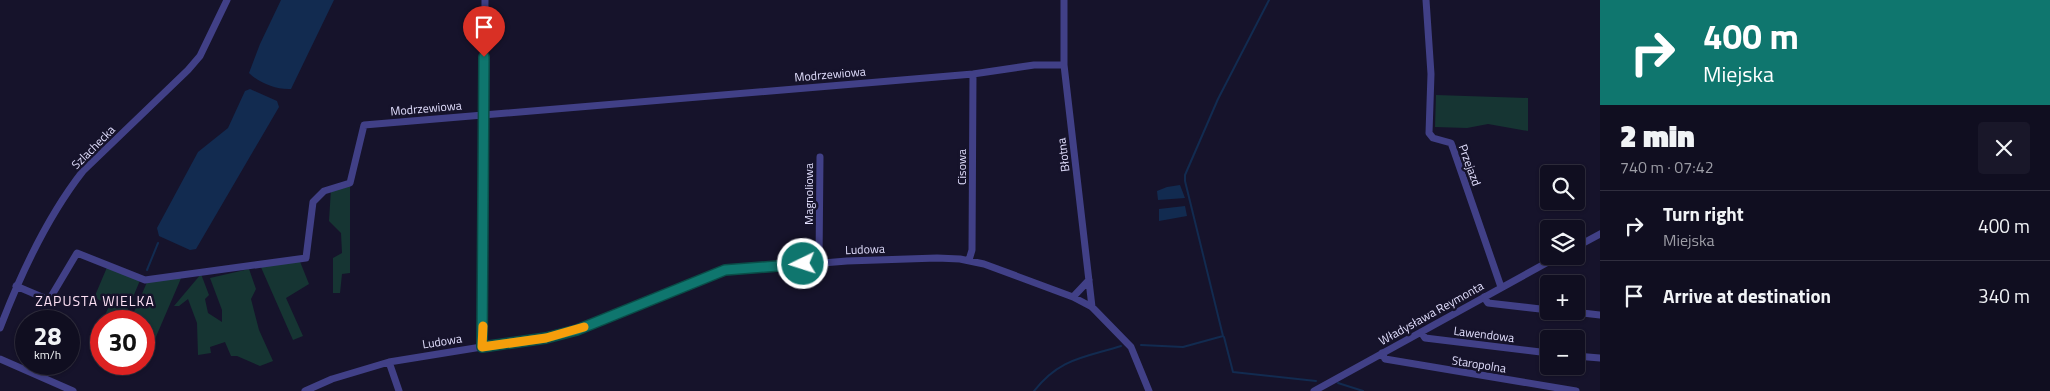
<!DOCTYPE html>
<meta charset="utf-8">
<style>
body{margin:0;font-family:"Titillium Web",sans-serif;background:#191729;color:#f1f3f6;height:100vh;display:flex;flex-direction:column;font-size:19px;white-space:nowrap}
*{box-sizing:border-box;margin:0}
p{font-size:16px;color:#9c9ca5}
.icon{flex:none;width:28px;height:28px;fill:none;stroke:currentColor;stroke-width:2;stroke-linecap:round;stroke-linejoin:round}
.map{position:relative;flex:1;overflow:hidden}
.panel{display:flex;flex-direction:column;background:#100e20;width:450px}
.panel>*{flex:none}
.banner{background:#0f766e;color:#fff;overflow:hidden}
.fabs{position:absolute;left:1540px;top:165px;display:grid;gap:10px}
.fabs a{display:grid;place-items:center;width:45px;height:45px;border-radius:5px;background:#100e20;box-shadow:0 1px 4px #0004,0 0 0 1px #302e3e;font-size:25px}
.speed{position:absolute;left:15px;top:310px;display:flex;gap:10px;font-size:25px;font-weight:700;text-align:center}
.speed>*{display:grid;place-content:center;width:65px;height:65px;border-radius:50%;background:#100e20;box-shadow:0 1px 4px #0004,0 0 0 1px #302e3e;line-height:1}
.speed small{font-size:12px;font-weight:400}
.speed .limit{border:8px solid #d22;background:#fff;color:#111}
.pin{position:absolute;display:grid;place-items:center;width:42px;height:42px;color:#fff;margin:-51px -21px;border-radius:50% 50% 50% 0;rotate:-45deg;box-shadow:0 0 5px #0007}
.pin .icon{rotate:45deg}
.me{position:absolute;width:55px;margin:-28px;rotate:266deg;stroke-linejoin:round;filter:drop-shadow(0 0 4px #0008)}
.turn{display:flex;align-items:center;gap:18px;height:105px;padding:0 20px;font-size:22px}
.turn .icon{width:65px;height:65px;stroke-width:2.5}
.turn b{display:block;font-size:35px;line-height:42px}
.round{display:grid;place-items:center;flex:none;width:52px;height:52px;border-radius:5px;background:#191729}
.overview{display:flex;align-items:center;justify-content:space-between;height:85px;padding:0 20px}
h1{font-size:30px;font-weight:800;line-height:38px}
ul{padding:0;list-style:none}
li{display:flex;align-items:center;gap:15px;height:70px;padding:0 20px;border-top:1px solid #302e3e}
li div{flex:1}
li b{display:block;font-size:19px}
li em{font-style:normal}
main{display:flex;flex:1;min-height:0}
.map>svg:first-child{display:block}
</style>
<main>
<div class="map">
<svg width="1600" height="391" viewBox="0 0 1600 391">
<rect width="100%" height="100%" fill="#16132b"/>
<path fill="#163533" d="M 1436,95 L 1528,98 L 1528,131 L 1488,124 L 1467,128 L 1435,127 Z
M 350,183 L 350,273 L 342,274 L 340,293 L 333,293 L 333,258 L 342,253 L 341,233 L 329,221 L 331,189 Z
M 299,259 L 309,284 L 286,298 L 303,336 L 293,340 L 260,265 Z
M 108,265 L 141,278 L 123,321 L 105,315 L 110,304 L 94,298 Z
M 249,269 L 256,289 L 251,299 L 259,330 L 273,361 L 260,366 L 237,356 L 231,356 L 225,342 L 210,347 L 211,353 L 198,355 L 197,323 L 188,299 L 179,306 L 174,306 L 201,274 L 209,295 L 205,299 L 208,313 L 222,322 L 222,310 L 210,278 Z
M 182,276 L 155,339 L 148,336 L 146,340 L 144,339 L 144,321 L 130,321 L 148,280 Z"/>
<path fill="#122b50" d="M 281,0 L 334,0 L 291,89 C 277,90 259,83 249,73 L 260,44 Z
M 250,89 L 277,101 L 279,107 L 196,249 L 190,250 L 159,236 L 157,228 L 198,152 L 228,128 L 245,91 Z
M 1180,185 L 1185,198 L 1158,200 L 1157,191 L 1167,187 Z
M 1185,206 L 1187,216 L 1159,221 L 1159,209 Z"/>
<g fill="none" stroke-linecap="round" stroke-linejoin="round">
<path stroke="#122b50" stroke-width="2" d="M 147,270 L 158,243
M 1224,337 L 1233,372 L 1316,381
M 1141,345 L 1183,347 L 1223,336 L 1185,181 L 1185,175 L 1218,99 L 1269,0
M 1338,383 L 1363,391
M 1034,391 C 1060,358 1083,358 1121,346"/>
<path stroke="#414087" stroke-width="7" d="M 1064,0 L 1064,65 L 1092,307
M 1426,0 L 1431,74 L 1429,133 L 1433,138 L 1451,143 L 1454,151 L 1501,287
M 1576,247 L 1600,234
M 969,260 L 972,250 L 973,74
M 819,262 L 820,157
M 16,286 L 49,300 L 77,253 L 145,280 L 306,258 L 313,202 L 324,191 L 350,183 L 364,125 L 973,74 L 1034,65 L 1064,65
M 1073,297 L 1089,280
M 1484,297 L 1488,303 L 1549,310
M 1565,311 L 1600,315
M 0,328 C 21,273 47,217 83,171 L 188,70 L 200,56 L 227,0
M 1421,332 L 1425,338 L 1549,353
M 482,347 L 485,0
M 1382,353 L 1385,359 L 1576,391
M 1576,356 L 1600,358
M 0,359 L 73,391
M 389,362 L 399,391
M 305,391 L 332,379 L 389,362 L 562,334 L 725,271 L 847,261 L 937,258 L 960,259 L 984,264 L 1073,297 L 1092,307 L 1131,347 L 1149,391
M 1314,391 L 1559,256"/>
</g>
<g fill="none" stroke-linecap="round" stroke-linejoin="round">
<defs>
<path id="route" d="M 484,57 L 482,347 L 546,338 L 577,330 L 725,270 L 803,264"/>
</defs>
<use href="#route" stroke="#0a4d48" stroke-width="12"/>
<use href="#route" stroke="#0f766e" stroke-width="9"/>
<path stroke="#f59e0b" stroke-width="9" d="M 483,326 L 482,347 L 546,338 L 584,327"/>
</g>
<g text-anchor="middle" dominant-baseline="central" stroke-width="5" stroke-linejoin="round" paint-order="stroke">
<g font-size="12" fill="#e1defd" stroke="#16132b">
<text transform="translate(830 74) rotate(-5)">Modrzewiowa</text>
<text transform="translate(426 108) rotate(-5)">Modrzewiowa</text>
<text transform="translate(93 147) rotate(-45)">Szlachecka</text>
<text transform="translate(1063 155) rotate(-97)">Błotna</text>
<text transform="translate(1470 165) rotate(70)">Przejazd</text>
<text transform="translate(961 167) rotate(-90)">Cisowa</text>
<text transform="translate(808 194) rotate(-90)">Magnoliowa</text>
<text transform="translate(865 249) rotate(-2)">Ludowa</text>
<text transform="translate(1431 313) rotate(-29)">Władysława Reymonta</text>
<text transform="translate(1484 334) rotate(7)">Lawendowa</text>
<text transform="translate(442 341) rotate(-9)">Ludowa</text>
<text transform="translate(1479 364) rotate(9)">Staropolna</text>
</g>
<g font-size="14" letter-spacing="1" fill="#fde0f4" stroke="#16132b">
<text x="95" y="300">ZAPUSTA WIELKA</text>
</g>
</g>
</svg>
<div class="fabs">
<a><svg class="icon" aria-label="search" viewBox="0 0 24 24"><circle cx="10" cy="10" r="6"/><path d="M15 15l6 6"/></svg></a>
<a><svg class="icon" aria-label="layers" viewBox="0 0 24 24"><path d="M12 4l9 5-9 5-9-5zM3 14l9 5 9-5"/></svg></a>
<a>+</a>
<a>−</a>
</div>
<div class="speed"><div>28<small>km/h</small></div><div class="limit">30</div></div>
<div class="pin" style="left:484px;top:57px;background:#d93025"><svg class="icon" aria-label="arrive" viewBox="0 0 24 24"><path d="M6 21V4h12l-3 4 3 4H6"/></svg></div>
<svg class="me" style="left:803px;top:264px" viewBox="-20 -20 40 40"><circle r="17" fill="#0f766e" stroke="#fff" stroke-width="3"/><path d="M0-11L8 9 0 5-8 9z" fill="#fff"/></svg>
</div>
<section class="panel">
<div class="banner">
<div class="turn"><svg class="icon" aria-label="right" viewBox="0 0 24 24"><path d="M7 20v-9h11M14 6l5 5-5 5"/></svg><div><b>400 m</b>Miejska</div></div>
</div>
<div class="overview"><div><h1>2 min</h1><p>740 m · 07:42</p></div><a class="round"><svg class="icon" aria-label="close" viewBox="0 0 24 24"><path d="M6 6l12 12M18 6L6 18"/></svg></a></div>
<ul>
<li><svg class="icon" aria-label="right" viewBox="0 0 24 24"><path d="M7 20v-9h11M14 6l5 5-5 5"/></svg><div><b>Turn right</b><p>Miejska</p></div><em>400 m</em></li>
<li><svg class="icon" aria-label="arrive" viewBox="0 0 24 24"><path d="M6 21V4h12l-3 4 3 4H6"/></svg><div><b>Arrive at destination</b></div><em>340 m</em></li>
</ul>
</section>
</main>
